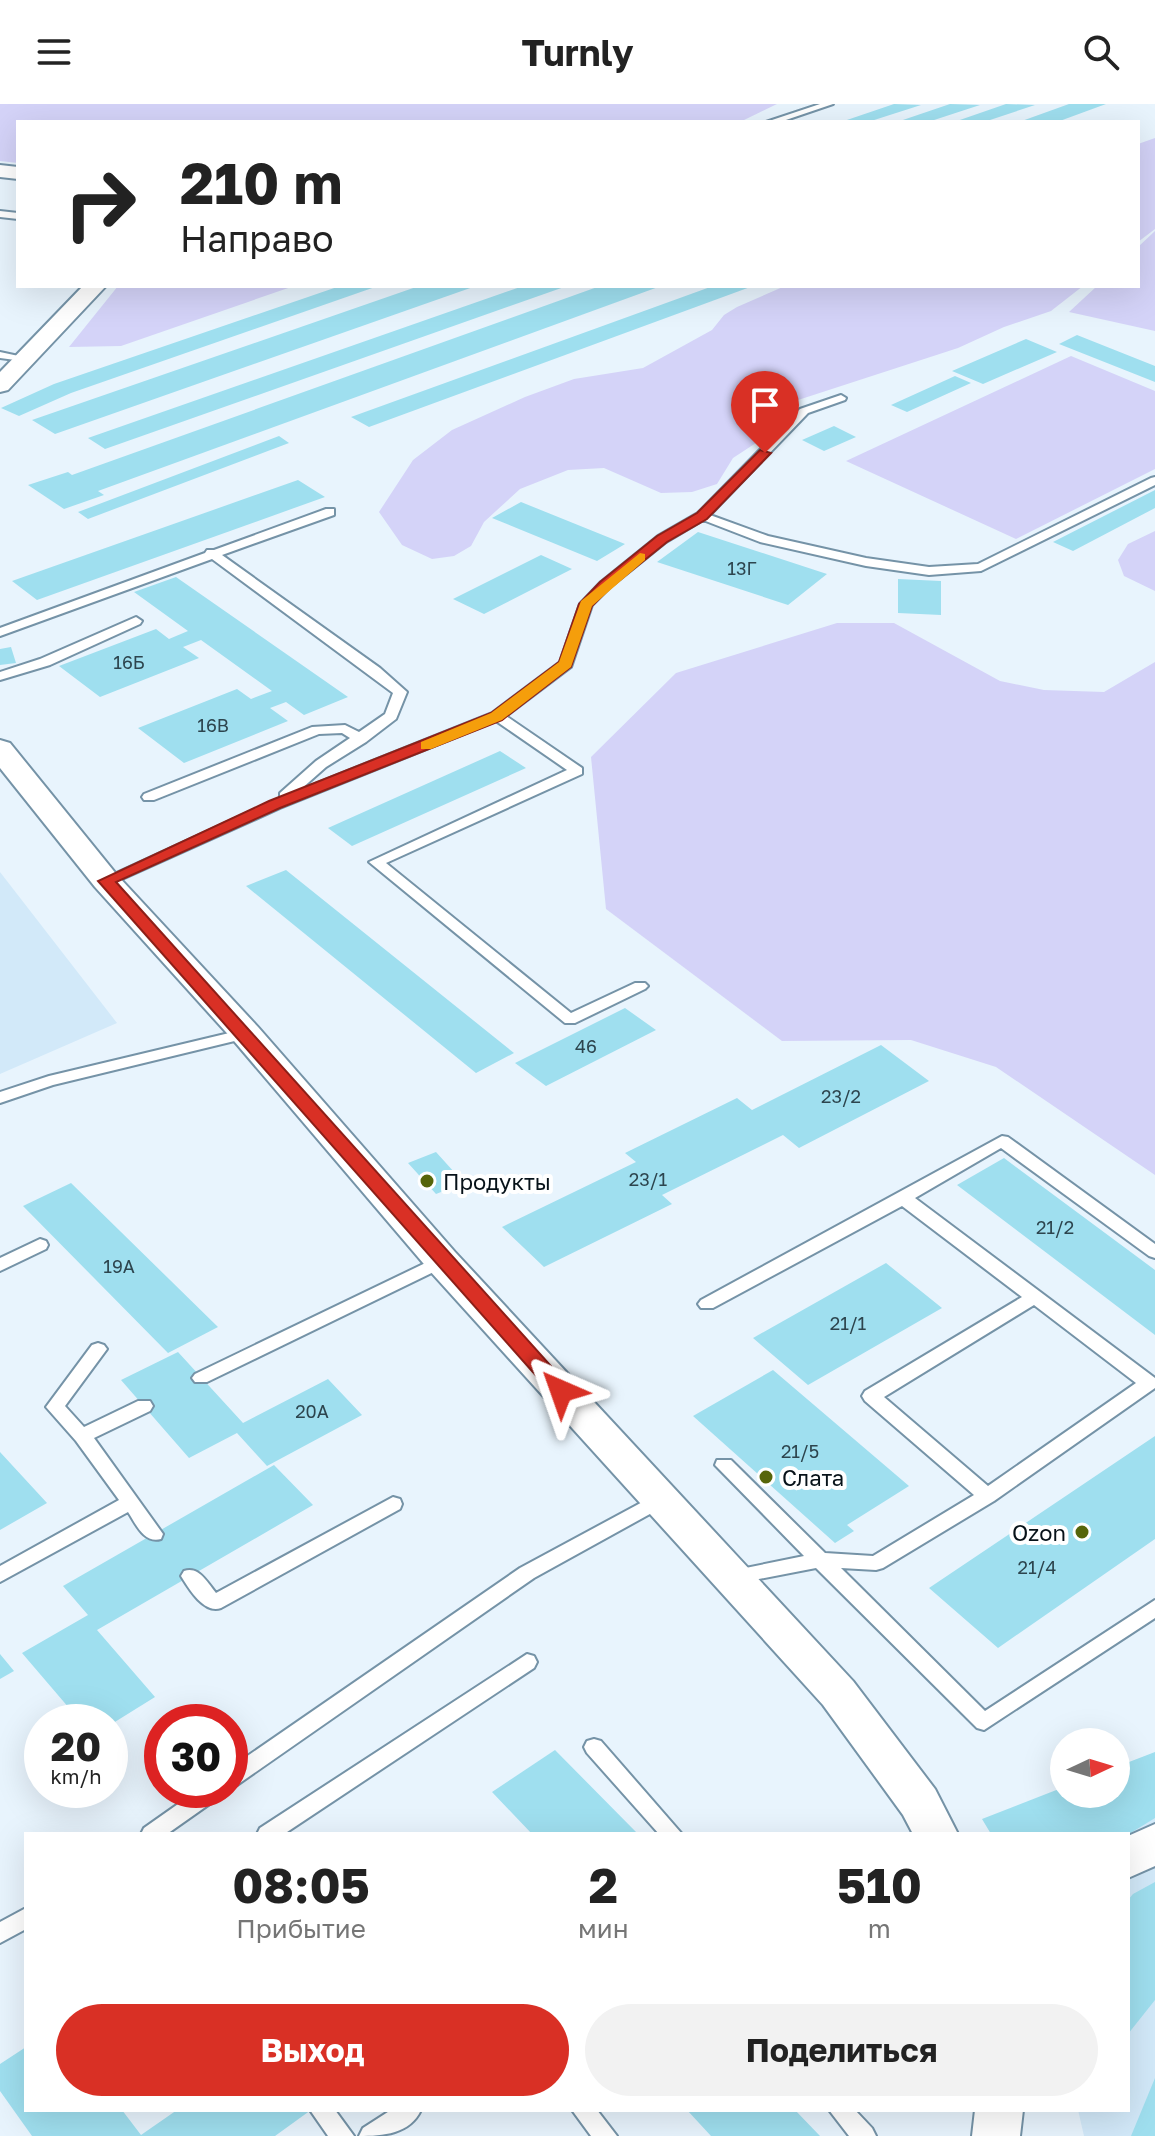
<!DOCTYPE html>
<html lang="ru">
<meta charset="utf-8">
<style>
body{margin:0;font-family:"Golos Text",sans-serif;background:#f2f2f2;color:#222;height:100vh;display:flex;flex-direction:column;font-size:30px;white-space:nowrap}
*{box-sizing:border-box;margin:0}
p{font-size:26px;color:#767676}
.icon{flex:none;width:44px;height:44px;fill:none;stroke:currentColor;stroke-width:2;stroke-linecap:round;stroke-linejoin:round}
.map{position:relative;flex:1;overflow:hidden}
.sheet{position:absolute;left:24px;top:1728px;width:1106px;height:280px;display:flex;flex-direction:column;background:#fff;border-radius:0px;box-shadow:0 8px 32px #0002}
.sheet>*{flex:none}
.top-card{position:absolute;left:16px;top:16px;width:1124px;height:168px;border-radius:0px;box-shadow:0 8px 32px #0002;background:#fff;color:#222;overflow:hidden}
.needle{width:52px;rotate:86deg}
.tools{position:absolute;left:1050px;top:1624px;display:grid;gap:16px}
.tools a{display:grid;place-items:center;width:80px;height:80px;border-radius:50%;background:#fff;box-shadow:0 8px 32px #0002;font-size:40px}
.speed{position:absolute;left:24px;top:1600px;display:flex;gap:16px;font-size:40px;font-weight:700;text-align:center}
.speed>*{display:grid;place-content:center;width:104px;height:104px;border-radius:50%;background:#fff;box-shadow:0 8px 32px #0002;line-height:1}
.speed small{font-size:20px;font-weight:400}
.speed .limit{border:12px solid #d22;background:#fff;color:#111}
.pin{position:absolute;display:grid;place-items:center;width:68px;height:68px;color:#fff;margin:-82px -34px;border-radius:50% 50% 50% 0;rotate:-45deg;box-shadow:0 0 8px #0007}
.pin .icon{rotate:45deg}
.me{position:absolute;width:88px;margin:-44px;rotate:317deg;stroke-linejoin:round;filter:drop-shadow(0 0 6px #0008)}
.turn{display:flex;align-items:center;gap:28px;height:168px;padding:0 32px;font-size:36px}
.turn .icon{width:104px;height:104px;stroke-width:2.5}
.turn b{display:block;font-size:56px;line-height:68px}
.eta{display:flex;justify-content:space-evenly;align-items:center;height:136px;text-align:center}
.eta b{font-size:48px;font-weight:700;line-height:56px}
.button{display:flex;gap:16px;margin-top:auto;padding:16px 32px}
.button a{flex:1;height:92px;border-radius:48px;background:#d93025;color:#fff;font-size:32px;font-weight:700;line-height:92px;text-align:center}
.button a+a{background:#f2f2f2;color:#222}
header{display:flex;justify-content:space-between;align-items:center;height:104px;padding:0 32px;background:#fff;font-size:36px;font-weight:700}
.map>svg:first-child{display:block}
</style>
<header><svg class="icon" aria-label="menu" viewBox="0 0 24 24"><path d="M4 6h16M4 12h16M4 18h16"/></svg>Turnly<svg class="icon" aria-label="search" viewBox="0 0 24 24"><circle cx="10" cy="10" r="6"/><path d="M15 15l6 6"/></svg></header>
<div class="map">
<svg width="1155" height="2032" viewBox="0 0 1155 2032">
<rect width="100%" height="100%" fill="#e8f4fd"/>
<path fill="#d2e9f9" d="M 0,768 L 117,919 L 0,970 Z
M 1155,1648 L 1155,2032 L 1084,2032 L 1078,2006 L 1128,2006 L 1128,1730 L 991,1730 L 1064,1690 L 1116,1690 Z"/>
<path fill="#d4d3f8" d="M 0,0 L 777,0 L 740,18 L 18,18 L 18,59 L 0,57 Z
M 1155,34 L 1155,125 L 1138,138 L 1138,40 Z
M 1155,127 L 1155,227 L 1069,208 L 1097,182 L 1138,182 L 1138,143 Z
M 118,182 L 294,182 L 121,242 L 69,243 Z
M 785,182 L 1083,182 L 1051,207 L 1004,223 L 958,244 L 795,297 L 759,337 L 733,354 L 717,380 L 692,388 L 661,389 L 604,364 L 568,366 L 520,385 L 484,418 L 471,442 L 454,452 L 432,455 L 402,441 L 379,408 L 413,356 L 452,326 L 525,293 L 574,275 L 643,264 L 712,226 L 724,211 L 737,203 Z
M 1071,252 L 1155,287 L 1155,365 L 1016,435 L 846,357 Z
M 1155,427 L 1155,487 L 1124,472 L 1118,456 L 1128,440 Z
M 837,519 L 894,519 L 1000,577 L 1044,586 L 1104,588 L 1155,558 L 1155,1071 L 996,963 L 911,936 L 782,937 L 606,805 L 591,653 L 676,569 Z"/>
<path fill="#9fdfef" d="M 894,0 L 921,1 L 868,18 L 841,18 Z
M 950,0 L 980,1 L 928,18 L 897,18 Z
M 1006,0 L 1035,1 L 984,18 L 954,18 Z
M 1069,0 L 1106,0 L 1057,18 L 1019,18 Z
M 340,182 L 378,182 L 71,289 L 19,312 L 1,304 L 54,280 Z
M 419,182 L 476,182 L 55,330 L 32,316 Z
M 523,182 L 567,182 L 105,345 L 88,334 Z
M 600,182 L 661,182 L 98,387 L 104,391 L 64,405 L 28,381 L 68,368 L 72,371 Z
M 713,182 L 753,182 L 369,323 L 351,313 Z
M 1077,231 L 1155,262 L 1155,278 L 1059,240 Z
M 1026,235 L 1057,248 L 983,280 L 952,267 Z
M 955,272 L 971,279 L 907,308 L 891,301 Z
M 834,322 L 856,333 L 824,347 L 802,336 Z
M 279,332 L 289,339 L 88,415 L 78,408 Z
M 298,376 L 325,393 L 37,496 L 12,477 Z
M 1155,386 L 1155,404 L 1073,447 L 1053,438 Z
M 521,398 L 625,440 L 597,457 L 492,414 Z
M 698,428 L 827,470 L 788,501 L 657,458 Z
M 541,451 L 572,465 L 484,510 L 453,495 Z
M 176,473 L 348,593 L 304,611 L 286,598 L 270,604 L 288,617 L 184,659 L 138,624 L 237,585 L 251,595 L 272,587 L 201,536 L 183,543 L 199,554 L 100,593 L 59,562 L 156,525 L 169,535 L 188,527 L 134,488 Z
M 898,475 L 941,477 L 941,511 L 898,509 Z
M 11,543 L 16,559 L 0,561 L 0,545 Z
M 500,647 L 526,664 L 352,742 L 328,724 Z
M 286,766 L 514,949 L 476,969 L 246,782 Z
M 625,904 L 656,926 L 546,982 L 515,959 Z
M 881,941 L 929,977 L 799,1044 L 783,1031 L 662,1091 L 672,1100 L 544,1163 L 502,1123 L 636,1058 L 625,1049 L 737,994 L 752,1006 Z
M 436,1048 L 464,1079 L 436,1090 L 408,1059 Z
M 1004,1054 L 1155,1166 L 1155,1231 L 957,1081 Z
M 71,1079 L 218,1223 L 168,1249 L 23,1102 Z
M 886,1159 L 942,1204 L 808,1281 L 753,1234 Z
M 178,1248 L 243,1319 L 328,1275 L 362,1311 L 267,1362 L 237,1329 L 189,1354 L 121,1276 Z
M 773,1266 L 909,1382 L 847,1421 L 854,1427 L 835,1439 L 693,1312 Z
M 1155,1332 L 1155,1435 L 998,1544 L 929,1484 Z
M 0,1348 L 47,1399 L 0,1426 Z
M 274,1361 L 313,1401 L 97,1526 L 155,1593 L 110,1621 L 110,1618 L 81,1618 L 22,1549 L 88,1511 L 63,1482 Z
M 0,1550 L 14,1567 L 0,1575 Z
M 555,1646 L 638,1730 L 532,1730 L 492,1688 Z
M 1155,1648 L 1155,1714 L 1129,1730 L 991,1730 L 982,1715 L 1064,1683 L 1064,1690 L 1116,1690 L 1116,1663 Z
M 1155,1778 L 1155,1896 L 1128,1930 L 1128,1796 L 1133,1790 Z
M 26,1943 L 26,2006 L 122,2006 L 141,2031 L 177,2006 L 311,2006 L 275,2032 L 32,2032 L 0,1987 L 0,1960 Z
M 1155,1974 L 1155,2032 L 1131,2032 Z
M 687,2006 L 795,2006 L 820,2032 L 711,2032 Z"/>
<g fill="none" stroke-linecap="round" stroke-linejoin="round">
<defs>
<path id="lane" d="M 820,0 L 833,0 L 780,18 L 766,18 Z
M 0,107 L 18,109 L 18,115 L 0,113 Z
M 0,248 L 28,254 L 23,257 L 0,254 Z
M 841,291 L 846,294 L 845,296 L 808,309 L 710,411 L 768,432 L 866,454 L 929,463 L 978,460 L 1151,374 L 1155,373 L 1155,381 L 981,467 L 929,471 L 866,462 L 760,438 L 703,416 L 666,438 L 609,484 L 592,501 L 571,563 L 506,612 L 582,664 L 582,670 L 386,759 L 571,909 L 635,879 L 645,879 L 648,882 L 645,885 L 575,919 L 565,919 L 369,758 L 567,666 L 496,617 L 280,704 L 111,780 L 101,780 L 99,777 L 280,694 L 280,689 L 316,657 L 350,634 L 342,629 L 319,630 L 154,696 L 144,696 L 142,693 L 144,690 L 312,623 L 345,621 L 359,628 L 385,610 L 393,589 L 212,455 L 0,532 L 0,524 L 205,449 L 207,446 L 214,446 L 326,405 L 334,405 L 334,411 L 222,451 L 380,564 L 407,588 L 396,615 L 366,638 L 326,663 L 300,686 L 492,609 L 560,558 L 580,500 L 601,478 L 658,432 L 698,409 L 800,305 Z
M 136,513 L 142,517 L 140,520 L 50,561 L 0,576 L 0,568 L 40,555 Z
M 246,925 L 254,930 L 251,933 L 53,981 L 0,999 L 0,988 L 49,972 Z
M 1002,1032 L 1008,1033 L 1155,1140 L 1155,1154 L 1149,1152 L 1001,1044 L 915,1094 L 1155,1274 L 1155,1284 L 994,1397 L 883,1464 L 876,1466 L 841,1464 L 985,1607 L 1155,1496 L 1155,1514 L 984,1626 L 977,1624 L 816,1464 L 733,1480 L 726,1478 L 723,1473 L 726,1468 L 804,1452 L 715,1361 L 717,1356 L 731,1356 L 825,1449 L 873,1452 L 974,1391 L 865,1297 L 862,1292 L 865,1287 L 1022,1193 L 902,1102 L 713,1204 L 701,1204 L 698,1200 L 701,1196 ZM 1034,1201 L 1136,1279 L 988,1382 L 884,1293 Z
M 40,1135 L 46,1137 L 48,1141 L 46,1145 L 0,1167 L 0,1154 Z
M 442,1151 L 448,1153 L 450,1157 L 448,1161 L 207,1278 L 195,1278 L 192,1274 L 195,1270 Z
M 98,1239 L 104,1241 L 107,1245 L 65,1302 L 84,1323 L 138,1297 L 150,1297 L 153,1302 L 150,1307 L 94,1334 L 163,1430 L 161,1435 C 144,1440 136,1420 128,1408 L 0,1478 L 0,1462 L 119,1396 L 76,1337 L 46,1303 L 92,1241 Z
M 661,1388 L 668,1390 L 670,1395 L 668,1400 L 534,1474 L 237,1681 L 230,1683 L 230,1664 L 520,1464 Z
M 393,1393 L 400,1395 L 402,1400 L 400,1405 L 221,1504 C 204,1510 189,1485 181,1472 L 184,1467 C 199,1462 207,1478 216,1489 Z
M 527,1550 L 534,1552 L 537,1558 L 534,1564 L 284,1730 L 257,1730 L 260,1724 Z
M 594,1635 L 601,1637 L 682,1730 L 659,1730 L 587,1649 L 584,1643 L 587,1637 Z
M 198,1686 L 224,1686 L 221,1692 L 167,1730 L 141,1730 L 144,1724 Z
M 26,1804 L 26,1825 L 0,1839 L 0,1818 Z
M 310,2006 L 335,2006 L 354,2032 L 328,2032 Z
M 391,2006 L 421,2006 C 410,2030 383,2032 359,2032 L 363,2024 Z
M 572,2006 L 597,2006 L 617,2032 L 591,2032 Z
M 829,2006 L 855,2006 L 872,2024 L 876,2032 L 849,2032 Z"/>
<path id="street" d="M 0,61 L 18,63 L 18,75 L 0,73 Z
M 83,182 L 106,182 L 8,286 L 0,288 L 0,268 Z
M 0,636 L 10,639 L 117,771 L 258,923 L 455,1148 L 853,1577 L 935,1685 L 958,1730 L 913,1730 L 903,1711 L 823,1601 L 429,1166 L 234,937 L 95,783 L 0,664 Z
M 1155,1720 L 1155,1762 L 1128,1774 L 1128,1732 Z
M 975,2006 L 1023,2006 L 1020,2032 L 972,2032 Z"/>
</defs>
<use href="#lane" stroke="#7593a7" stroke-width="4"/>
<use href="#street" stroke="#7593a7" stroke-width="4"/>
<use href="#lane" fill="#fff" fill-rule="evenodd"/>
<use href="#street" fill="#fff" fill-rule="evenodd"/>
</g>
<path fill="#d93025" stroke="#8d1f18" stroke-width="2" d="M 760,346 L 771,349 L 707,415 L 667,438 L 610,484 L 592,502 L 571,563 L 502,616 L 280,704 L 116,778 L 568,1281 L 571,1287 L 568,1292 L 554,1292 L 98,777 L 269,697 L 491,609 L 559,558 L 579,500 L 600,478 L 657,432 L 697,409 Z"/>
<path fill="#f59e0b" d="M 640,449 L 645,450 L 645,456 L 592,502 L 571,563 L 502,616 L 431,645 L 421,645 L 421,638 L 491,609 L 559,558 L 581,497 Z"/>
<g fill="#56650a" stroke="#fff" stroke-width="3">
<circle cx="427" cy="1077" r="8"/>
<circle cx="766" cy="1373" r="8"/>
<circle cx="1082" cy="1428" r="8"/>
</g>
<g text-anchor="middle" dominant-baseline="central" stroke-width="8" stroke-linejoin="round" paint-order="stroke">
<g font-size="18" fill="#2d454e">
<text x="742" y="464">13Г</text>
<text x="129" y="558">16Б</text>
<text x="213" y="621">16В</text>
<text x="586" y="942">46</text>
<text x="841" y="992">23/2</text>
<text x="648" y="1075">23/1</text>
<text x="1055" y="1123">21/2</text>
<text x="119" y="1162">19А</text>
<text x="848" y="1219">21/1</text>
<text x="312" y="1307">20А</text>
<text x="800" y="1347">21/5</text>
<text x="1037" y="1463">21/4</text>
</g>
<g font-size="22" fill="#071219" stroke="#fff" text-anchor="start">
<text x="443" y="1077">Продукты</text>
<text x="782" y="1373">Слата</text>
<text x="1066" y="1428" text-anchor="end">Ozon</text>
</g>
</g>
</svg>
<div class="tools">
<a><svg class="needle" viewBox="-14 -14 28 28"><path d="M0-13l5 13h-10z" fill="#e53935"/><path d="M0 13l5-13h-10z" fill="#767676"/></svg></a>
</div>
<div class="speed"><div>20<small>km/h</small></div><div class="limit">30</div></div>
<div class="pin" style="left:765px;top:349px;background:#d93025"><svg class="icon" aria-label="arrive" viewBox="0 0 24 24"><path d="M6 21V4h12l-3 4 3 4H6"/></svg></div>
<svg class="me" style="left:561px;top:1287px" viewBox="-20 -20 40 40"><path d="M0-17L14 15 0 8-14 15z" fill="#d93025" stroke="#fff" stroke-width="4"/></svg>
<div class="top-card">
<div class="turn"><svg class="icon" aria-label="right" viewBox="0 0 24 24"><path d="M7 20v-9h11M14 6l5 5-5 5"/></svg><div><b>210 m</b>Направо</div></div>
</div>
<section class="sheet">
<div class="eta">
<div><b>08:05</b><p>Прибытие</p></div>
<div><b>2</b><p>мин</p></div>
<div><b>510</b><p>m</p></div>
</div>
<div class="button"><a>Выход</a><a>Поделиться</a></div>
</section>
</div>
